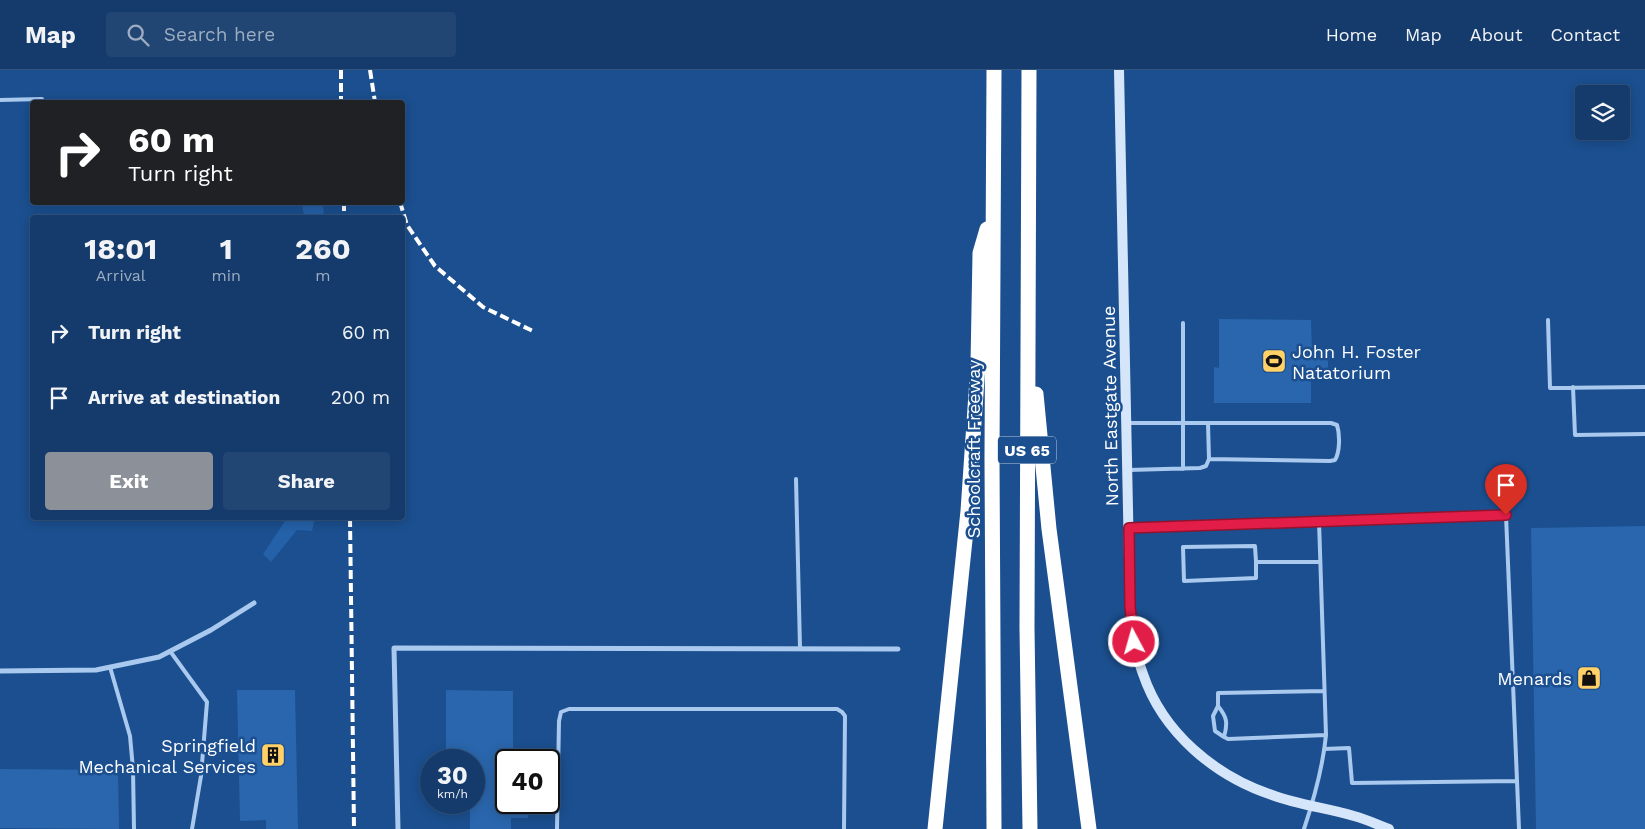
<!DOCTYPE html>
<style>
body{margin:0;font-family:"Work Sans",sans-serif;background:#214673;color:#f1f3f6;height:100vh;display:flex;flex-direction:column;font-size:19px;white-space:nowrap}
*{box-sizing:border-box;margin:0}
p{font-size:16px;color:#9dadc1}
.icon{flex:none;width:28px;height:28px;fill:none;stroke:currentColor;stroke-width:2;stroke-linecap:round;stroke-linejoin:round}
.map{position:relative;flex:1;overflow:hidden}
.sheet{position:absolute;left:30px;top:145px;width:375px;height:305px;display:flex;flex-direction:column;background:#143b6b;border-radius:5px;box-shadow:0 2px 12px #0003,0 0 0 1px #33557e}
.sheet>*{flex:none}
.top-card{position:absolute;left:30px;top:30px;width:375px;height:105px;border-radius:5px;box-shadow:0 2px 12px #0003,0 0 0 1px #33557e;background:#202124;color:#fff;overflow:hidden}
.buttons{position:absolute;left:1575px;top:15px;display:grid;gap:10px}
.buttons a{display:grid;place-items:center;width:55px;height:55px;border-radius:5px;background:#143b6b;box-shadow:0 2px 12px #0003,0 0 0 1px #33557e;font-size:25px}
.speed{position:absolute;left:420px;top:679px;display:flex;gap:10px;font-size:25px;font-weight:700;text-align:center}
.speed>*{display:grid;place-content:center;width:65px;height:65px;border-radius:50%;background:#143b6b;box-shadow:0 2px 12px #0003,0 0 0 1px #33557e;line-height:1}
.speed small{font-size:12px;font-weight:400}
.speed .limit{border:2px solid #111;border-radius:8px;background:#fff;color:#111}
.pin{position:absolute;display:grid;place-items:center;width:42px;height:42px;color:#fff;margin:-51px -21px;border-radius:50% 50% 50% 0;rotate:-45deg;box-shadow:0 0 5px #0007}
.pin .icon{rotate:45deg}
.me{position:absolute;width:55px;margin:-28px;rotate:354deg;stroke-linejoin:round;filter:drop-shadow(0 0 4px #0008)}
.turn{display:flex;align-items:center;gap:18px;height:105px;padding:0 15px;font-size:22px}
.turn .icon{width:65px;height:65px;stroke-width:2.5}
.turn b{display:block;font-size:35px;line-height:42px}
.eta{display:flex;justify-content:space-evenly;align-items:center;height:85px;text-align:center}
.eta b{font-size:30px;font-weight:700;line-height:35px}
.cta{display:flex;gap:10px;margin-top:auto;padding:10px 15px}
.cta a{flex:1;height:58px;border-radius:5px;background:#8c9099;color:#fff;font-size:20px;font-weight:700;line-height:58px;text-align:center}
.cta a+a{background:#214673;color:#f1f3f6}
ul{padding:0;list-style:none}
li{display:flex;align-items:center;gap:15px;height:65px;padding:0 15px}
li div{flex:1}
li b{display:block;font-size:19px}
li em{font-style:normal}
header{display:flex;align-items:center;gap:30px;box-sizing:border-box;height:70px;padding:0 25px;background:#143b6b;border-bottom:1px solid #33557e}
header strong{font-size:24px}
nav{display:flex;gap:28px;margin-inline-start:auto;font-size:18px}
.search{width:350px;height:45px;background:#214673;display:flex;align-items:center;gap:12px;box-sizing:border-box;padding:0 18px;border-radius:5px;color:#9dadc1;font-size:19px}
.map>svg:first-child{display:block}
</style>
<header>
<strong>Map</strong>
<div class="search"><svg class="icon" aria-label="search" viewBox="0 0 24 24"><circle cx="10" cy="10" r="6"/><path d="M15 15l6 6"/></svg>Search here</div>
<nav><a>Home</a><a>Map</a><a>About</a><a>Contact</a></nav>
</header>
<div class="map">
<svg width="1645" height="759" viewBox="0 0 1645 759">
<rect width="100%" height="100%" fill="#1b4f8f"/>
<path fill="#2461a8" d="M 302,133 L 323,133 L 324,147 L 304,147 Z
M 287,448 L 315,448 L 312,461 L 297,460 L 271,492 L 263,484 Z"/>
<path fill="#2a66ad" d="M 1219,249 L 1311,250 L 1312,284 L 1328,284 L 1328,303 L 1311,303 L 1311,333 L 1214,333 L 1214,297 L 1219,298 Z
M 1645,456 L 1645,759 L 1536,759 L 1531,458 Z
M 237,620 L 295,620 L 298,759 L 266,759 L 266,750 L 240,751 Z
M 446,620 L 513,621 L 513,680 L 539,680 L 539,690 L 506,690 L 506,732 L 528,732 L 528,748 L 511,748 L 511,759 L 470,759 L 470,732 L 474,732 L 474,690 L 446,690 Z
M 0,699 L 118,700 L 119,759 L 0,758 Z"/>
<g fill="none" stroke-linecap="round" stroke-linejoin="round">
<path stroke="#a9c9ee" stroke-width="4" d="M 0,30 L 42,29
M 1548,250 L 1550,318 L 1645,317
M 1573,317 L 1575,365 L 1645,364
M 1127,353 L 1331,353 L 1337,355 C 1340,364 1340,382 1335,390 L 1330,391 L 1209,389 L 1206,396 L 1200,398 L 1129,400
M 1208,353 L 1209,389
M 1183,399 L 1183,253
M 796,409 L 800,578
M 1129,458 L 1506,445 L 1519,759
M 1256,492 L 1256,508 L 1184,511 L 1183,477 L 1255,476 L 1256,492 L 1320,492
M 170,581 L 207,632 L 201,706 L 192,759
M 110,597 L 130,666 L 133,699 L 134,759
M 1218,636 C 1227,647 1228,653 1224,667 L 1228,669 L 1326,665
M 1224,667 L 1215,661 L 1213,646 L 1218,636 L 1218,623 L 1324,621
M 1324,679 L 1349,678 L 1352,713 L 1517,711
M 557,759 L 559,651 L 561,642 L 569,639 L 837,639 L 842,642 L 845,646 L 844,759
M 1304,759 C 1314,729 1323,696 1326,665 L 1319,451"/>
<path stroke="#a9c9ee" stroke-width="5" d="M 0,601 L 96,600 L 159,587 L 211,560 L 254,533
M 398,759 L 394,578 L 898,579"/>
<path stroke="#d6e6fa" stroke-width="10" d="M 1119,0 L 1130,537 C 1133,560 1135,583 1143,604 C 1163,663 1215,706 1272,725 C 1299,735 1327,738 1354,746 C 1366,749 1378,755 1389,759"/>
<path stroke="#fff" stroke-width="15" d="M 1029,0 L 1027,558 L 1030,759
M 1036,324 L 1049,459 L 1089,759
M 935,759 L 968,441 L 978,294 L 980,183 L 987,159
M 994,759 L 992,388 L 994,0"/>
<path stroke="#fff" stroke-width="4" stroke-dasharray="9 4" stroke-linecap="butt" d="M 341,0 L 341,32
M 370,0 L 375,32
M 344,132 L 344,148
M 400,132 L 407,155 L 435,196 L 483,237 L 535,262
M 350,448 L 354,759"/>
</g>
<g fill="none" stroke-linecap="round" stroke-linejoin="round">
<defs>
<path id="route" d="M 1134,572 L 1130,537 L 1129,458 L 1506,445"/>
</defs>
<use href="#route" stroke="#92132f" stroke-width="12"/>
<use href="#route" stroke="#e11d48" stroke-width="9"/>
</g>
<defs>
<symbol id="stadium-square" viewBox="-11 -11 22 22"><rect x="-9" y="-9" width="18" height="18" rx="4" fill="#ffd166" stroke="#1b4f8f"/><path d="M0-5a6.5 5 0 1 0 0 10a6.5 5 0 1 0 0-10ZM-3.5-1.8h7v3.6h-7Z" fill="#111"/></symbol>
<symbol id="shop-square" viewBox="-11 -11 22 22"><rect x="-9" y="-9" width="18" height="18" rx="4" fill="#ffd166" stroke="#1b4f8f"/><path d="M-5-2.5h2.3a2.7 3.5 0 0 1 5.4 0H5L5.5 6h-11ZM-1.5-2.5h3a1.5 2.3 0 0 0-3 0Z" fill="#111"/></symbol>
<symbol id="building-square" viewBox="-11 -11 22 22"><rect x="-9" y="-9" width="18" height="18" rx="4" fill="#ffd166" stroke="#1b4f8f"/><path d="M-4-6H4V6H1V3H-1V6H-4ZM-2.5-4.3h1.7v1.8h-1.7ZM.8-4.3h1.7v1.8H.8ZM-2.5-1h1.7V.8h-1.7ZM.8-1h1.7V.8H.8Z" fill="#111"/></symbol>
</defs>
<g fill-rule="evenodd">
<use href="#stadium-square" x="1260" y="277" width="28" height="28"/>
<use href="#shop-square" x="1575" y="594" width="28" height="28"/>
<use href="#building-square" x="259" y="671" width="28" height="28"/>
</g>
<g text-anchor="middle" dominant-baseline="central" stroke-width="5" stroke-linejoin="round" paint-order="stroke">
<rect fill="#1b4f8f" stroke="#bbcadd" stroke-width="1" x="998" y="366.5" width="58" height="27" rx="4"/>
<g font-size="16" font-weight="bold" fill="#fff">
<text x="1027" y="380">US 65</text>
</g>
<g font-size="18" fill="#fff" stroke="#1b4f8f" text-anchor="end">
<text x="1292" y="281" text-anchor="start">John H. Foster<tspan x="1292" dy="21">Natatorium</tspan></text>
<text x="1572" y="608">Menards</text>
<text x="256" y="675">Springfield<tspan x="256" dy="21">Mechanical Services</tspan></text>
</g>
<g font-size="18" fill="#fff" stroke="#1b4f8f">
<text transform="translate(1110 336) rotate(-91)">North Eastgate Avenue</text>
<text transform="translate(973 379) rotate(-90)">Schoolcraft Freeway</text>
</g>
</g>
</svg>
<div class="buttons">
<a><svg class="icon" aria-label="layers" viewBox="0 0 24 24"><path d="M12 4l9 5-9 5-9-5zM3 14l9 5 9-5"/></svg></a>
</div>
<div class="speed"><div>30<small>km/h</small></div><div class="limit">40</div></div>
<div class="pin" style="left:1506px;top:445px;background:#d93025"><svg class="icon" aria-label="arrive" viewBox="0 0 24 24"><path d="M6 21V4h12l-3 4 3 4H6"/></svg></div>
<svg class="me" style="left:1134px;top:572px" viewBox="-20 -20 40 40"><circle r="17" fill="#e11d48" stroke="#fff" stroke-width="3"/><path d="M0-11L8 9 0 5-8 9z" fill="#fff"/></svg>
<div class="top-card">
<div class="turn"><svg class="icon" aria-label="right" viewBox="0 0 24 24"><path d="M7 20v-9h11M14 6l5 5-5 5"/></svg><div><b>60 m</b>Turn right</div></div>
</div>
<section class="sheet">
<div class="eta">
<div><b>18:01</b><p>Arrival</p></div>
<div><b>1</b><p>min</p></div>
<div><b>260</b><p>m</p></div>
</div>
<ul>
<li><svg class="icon" aria-label="right" viewBox="0 0 24 24"><path d="M7 20v-9h11M14 6l5 5-5 5"/></svg><div><b>Turn right</b></div><em>60 m</em></li>
<li><svg class="icon" aria-label="arrive" viewBox="0 0 24 24"><path d="M6 21V4h12l-3 4 3 4H6"/></svg><div><b>Arrive at destination</b></div><em>200 m</em></li>
</ul>
<div class="cta"><a>Exit</a><a>Share</a></div>
</section>
</div>
